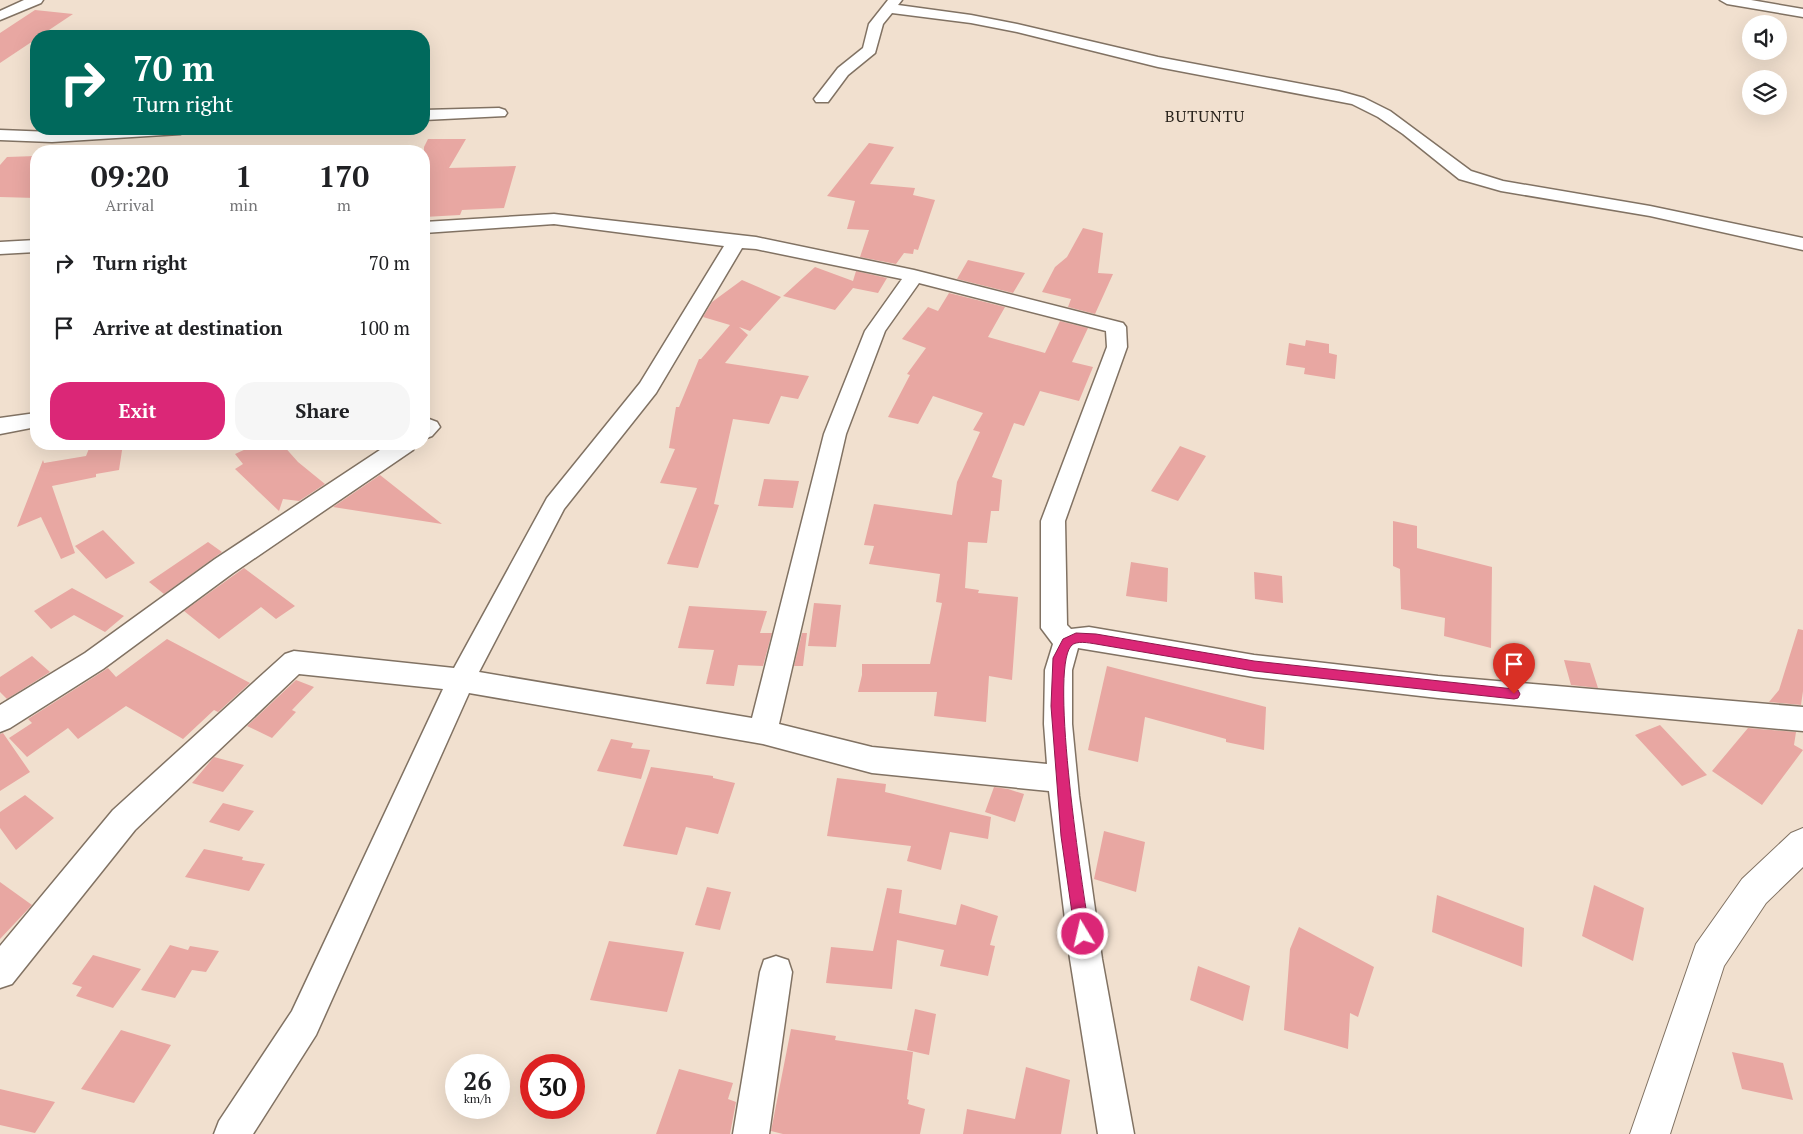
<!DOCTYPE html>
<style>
body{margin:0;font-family:"PT Serif",serif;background:#f6f6f6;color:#202124;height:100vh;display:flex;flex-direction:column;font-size:19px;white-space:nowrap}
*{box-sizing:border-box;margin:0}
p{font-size:16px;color:#757577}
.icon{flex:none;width:28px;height:28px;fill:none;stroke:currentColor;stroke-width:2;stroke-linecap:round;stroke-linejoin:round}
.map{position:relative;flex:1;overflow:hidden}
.sheet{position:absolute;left:30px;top:145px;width:400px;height:305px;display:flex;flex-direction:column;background:#fff;border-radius:20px;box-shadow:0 5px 20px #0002}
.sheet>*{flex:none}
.top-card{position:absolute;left:30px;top:30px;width:400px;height:105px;border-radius:20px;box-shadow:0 5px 20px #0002;background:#00695c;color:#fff;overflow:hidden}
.buttons{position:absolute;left:1742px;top:15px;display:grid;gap:10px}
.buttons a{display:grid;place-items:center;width:45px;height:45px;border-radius:50%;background:#fff;box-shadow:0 5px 20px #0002;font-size:25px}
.speed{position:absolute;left:445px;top:1054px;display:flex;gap:10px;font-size:25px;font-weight:700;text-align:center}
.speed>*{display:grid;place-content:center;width:65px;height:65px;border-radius:50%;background:#fff;box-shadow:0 5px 20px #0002;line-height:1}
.speed small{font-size:12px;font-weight:400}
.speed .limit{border:8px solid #d22;background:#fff;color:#111}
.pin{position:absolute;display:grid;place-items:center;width:42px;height:42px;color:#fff;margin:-51px -21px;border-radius:50% 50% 50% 0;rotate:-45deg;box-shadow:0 0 5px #0007}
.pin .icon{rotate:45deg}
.me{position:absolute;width:55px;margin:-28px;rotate:351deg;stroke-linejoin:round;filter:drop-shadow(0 0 4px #0008)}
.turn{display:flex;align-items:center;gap:18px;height:105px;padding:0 20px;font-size:22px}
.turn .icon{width:65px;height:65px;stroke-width:2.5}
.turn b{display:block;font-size:35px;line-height:42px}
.eta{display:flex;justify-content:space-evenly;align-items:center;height:85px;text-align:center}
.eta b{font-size:30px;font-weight:700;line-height:35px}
.button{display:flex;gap:10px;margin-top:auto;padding:10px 20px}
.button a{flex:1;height:58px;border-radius:20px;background:#db2777;color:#fff;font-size:20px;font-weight:700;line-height:58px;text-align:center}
.button a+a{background:#f6f6f6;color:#202124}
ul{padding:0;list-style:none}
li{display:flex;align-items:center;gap:15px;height:65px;padding:0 20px}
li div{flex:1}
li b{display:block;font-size:19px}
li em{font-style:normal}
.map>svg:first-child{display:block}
</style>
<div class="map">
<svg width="1803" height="1134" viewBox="0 0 1803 1134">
<rect width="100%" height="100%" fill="#f1e0cf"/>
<path fill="#e8a7a2" d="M 35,10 L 73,14 L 40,36 L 36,36 L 36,39 L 0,63 L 0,33 Z
M 428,139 L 466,139 L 449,168 L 516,166 L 504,208 L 462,210 L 460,215 L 424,217 L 424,147 Z
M 869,143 L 894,147 L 870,184 L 915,188 L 913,195 L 935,200 L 918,250 L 914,249 L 913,254 L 904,253 L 896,264 L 860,257 L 869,230 L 847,229 L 855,201 L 827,196 Z
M 36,156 L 36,198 L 0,197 L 0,165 L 7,157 Z
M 1083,228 L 1103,233 L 1098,273 L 1113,274 L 1095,314 L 1068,307 L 1071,299 L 1042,292 L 1055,267 L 1067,257 Z
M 968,260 L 1025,273 L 1013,293 L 957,279 Z
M 815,267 L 853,281 L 856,271 L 887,278 L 878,293 L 853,288 L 835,310 L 783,296 Z
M 742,280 L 781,297 L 750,331 L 739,327 L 748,335 L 725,363 L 809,376 L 798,399 L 781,396 L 769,424 L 733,419 L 714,504 L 719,505 L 698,568 L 667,564 L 697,488 L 660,483 L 675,449 L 669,448 L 676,407 L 679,407 L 699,359 L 701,359 L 730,325 L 703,317 L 712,302 Z
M 949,293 L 1005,307 L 988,337 L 1045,353 L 1060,321 L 1088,328 L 1072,362 L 1093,367 L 1079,401 L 1040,391 L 1024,426 L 1014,423 L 992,477 L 1002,480 L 999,511 L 991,511 L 987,543 L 968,542 L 965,588 L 979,590 L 978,593 L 1018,597 L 1012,680 L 989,676 L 986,722 L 934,716 L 937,692 L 858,692 L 862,675 L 862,664 L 930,664 L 942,603 L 936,602 L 940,574 L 869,564 L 874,546 L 864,545 L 874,504 L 952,515 L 957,482 L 980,432 L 973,430 L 983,413 L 933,396 L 918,424 L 888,417 L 910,375 L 907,374 L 926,348 L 902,339 L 928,307 L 938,311 Z
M 1306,340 L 1329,344 L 1329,353 L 1337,355 L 1335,379 L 1304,374 L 1305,368 L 1286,365 L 1289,343 L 1305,346 Z
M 106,444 L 123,444 L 119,470 L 96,474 L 96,477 L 52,486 L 75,553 L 61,559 L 41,517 L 17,527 L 43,460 L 44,463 L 86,456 L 90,446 Z
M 257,444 L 282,444 L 298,462 L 325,484 L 299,501 L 283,499 L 279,511 L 235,469 L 243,464 L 235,454 Z
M 1180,446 L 1206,456 L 1178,501 L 1151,491 Z
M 380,475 L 442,524 L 333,507 Z
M 764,479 L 799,481 L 793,508 L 758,506 Z
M 1393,521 L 1417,526 L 1417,548 L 1492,567 L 1491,648 L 1444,636 L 1445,618 L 1401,609 L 1400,569 L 1393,566 Z
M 103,530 L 135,563 L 106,579 L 75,546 Z
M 208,542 L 222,552 L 164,594 L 149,582 Z
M 1131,562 L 1168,568 L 1167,602 L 1126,596 Z
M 244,568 L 295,606 L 276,619 L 261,607 L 219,639 L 184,611 Z
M 1254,572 L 1282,576 L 1283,603 L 1255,599 Z
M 72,588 L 124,616 L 105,632 L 74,615 L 51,629 L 34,611 Z
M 814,603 L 841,605 L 836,647 L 808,646 Z
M 689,606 L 767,611 L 760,633 L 772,633 L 763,666 L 738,665 L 734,686 L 706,684 L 714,650 L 678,648 Z
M 1798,629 L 1803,630 L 1803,691 L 1801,705 L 1769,702 L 1779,690 Z
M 802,633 L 807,633 L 803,666 L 794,666 Z
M 167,639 L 250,683 L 218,712 L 214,710 L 183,739 L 126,706 L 78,739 L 68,728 L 27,757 L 9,738 L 32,723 L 28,719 L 105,670 L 108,668 L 116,677 Z
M 32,656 L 50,672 L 7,699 L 0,692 L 0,677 Z
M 1564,660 L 1590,663 L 1598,688 L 1571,685 Z
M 1107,666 L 1266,707 L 1264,750 L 1226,742 L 1226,739 L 1145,717 L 1138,762 L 1088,750 Z
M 296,680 L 314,687 L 292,710 L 296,712 L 272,738 L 247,726 Z
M 1660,725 L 1707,775 L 1682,786 L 1635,735 Z
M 1748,728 L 1796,732 L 1794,745 L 1803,750 L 1762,805 L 1712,771 Z
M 3,733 L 30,772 L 0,791 L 0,734 Z
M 611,739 L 633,743 L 631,748 L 650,750 L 641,779 L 597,771 Z
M 214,757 L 244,765 L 223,792 L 192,783 Z
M 651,767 L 713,776 L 713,778 L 735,783 L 718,834 L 686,827 L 677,855 L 623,846 Z
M 837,778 L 886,784 L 885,792 L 991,817 L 988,839 L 950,832 L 941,870 L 907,861 L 911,846 L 827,836 Z
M 994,787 L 1008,789 L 1024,794 L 1015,822 L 985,812 Z
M 25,795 L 54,818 L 16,850 L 0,828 L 0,812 Z
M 223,803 L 254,811 L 239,831 L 209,822 Z
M 1104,831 L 1145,842 L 1136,892 L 1094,879 Z
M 204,849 L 243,857 L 242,860 L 265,864 L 249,891 L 185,877 Z
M 0,882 L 32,905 L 0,939 Z
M 1594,885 L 1644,908 L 1633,961 L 1582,936 Z
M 707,887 L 731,892 L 720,930 L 695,925 Z
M 887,888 L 902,890 L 899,913 L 956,925 L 961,904 L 998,916 L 990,945 L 995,946 L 988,976 L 940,966 L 944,950 L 897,940 L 892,989 L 826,983 L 831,947 L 873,951 Z
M 1437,895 L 1524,928 L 1522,967 L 1432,932 Z
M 1299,927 L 1374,967 L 1358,1017 L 1350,1013 L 1348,1049 L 1284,1030 L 1290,949 Z
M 609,941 L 684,952 L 667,1012 L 590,1000 Z
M 170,945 L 188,950 L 190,946 L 219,951 L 206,972 L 192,970 L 175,998 L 141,990 Z
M 93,955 L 141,969 L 113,1008 L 76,996 L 82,987 L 72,984 Z
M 1198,966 L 1250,986 L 1243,1021 L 1190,1000 Z
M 915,1009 L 936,1014 L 929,1055 L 907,1050 Z
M 791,1029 L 836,1036 L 835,1040 L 913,1052 L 907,1099 L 909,1100 L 908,1104 L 925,1109 L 920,1134 L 783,1134 L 771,1131 Z
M 121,1030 L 171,1045 L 134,1103 L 81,1089 Z
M 1732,1052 L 1783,1063 L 1793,1100 L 1742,1089 Z
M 1026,1067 L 1070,1080 L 1061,1134 L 963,1134 L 967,1109 L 1015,1119 Z
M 679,1069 L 733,1083 L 728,1099 L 736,1102 L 730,1134 L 656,1134 Z
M 0,1089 L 55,1102 L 35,1133 L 0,1125 Z"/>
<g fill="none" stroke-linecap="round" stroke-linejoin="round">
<defs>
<path id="minor" d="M 24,0 L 43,0 L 41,3 L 0,20 L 0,11 Z
M 888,0 L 902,0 L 898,5 L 971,15 L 1017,24 L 1158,57 L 1339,91 L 1364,98 L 1390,111 L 1471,171 L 1503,181 L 1650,206 L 1803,238 L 1803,250 L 1650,216 L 1501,191 L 1459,179 L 1403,134 L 1378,117 L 1352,104 L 1158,67 L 1017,32 L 971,23 L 892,13 L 883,24 L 875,53 L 848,75 L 828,102 L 816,102 L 814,99 L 838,68 L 863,48 L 869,24 Z
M 1720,0 L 1751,0 L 1803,9 L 1803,17 L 1727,4 Z
M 499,108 L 505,110 L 507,113 L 505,116 L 424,120 L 424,110 Z
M 105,129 L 188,129 L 186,132 L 180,134 L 52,142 L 0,140 L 0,130 L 52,132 Z
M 554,214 L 756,237 L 914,270 L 1123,323 L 1126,327 L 1127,347 L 1065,521 L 1067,625 L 1071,629 L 1089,627 L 1254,655 L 1438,676 L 1803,707 L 1803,731 L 1438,698 L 1254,677 L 1078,648 L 1072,670 L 1072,724 L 1079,796 L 1102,959 L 1134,1134 L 1098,1134 L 1070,959 L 1049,791 L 872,773 L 763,744 L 469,693 L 316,1035 L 253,1134 L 214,1134 L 219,1121 L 292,1011 L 443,689 L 299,674 L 135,830 L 12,984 L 0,988 L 0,946 L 113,810 L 285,654 L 294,651 L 454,668 L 547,498 L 640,383 L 724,246 L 554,224 L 424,233 L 424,222 ZM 742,248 L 756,249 L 902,279 L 865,331 L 824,434 L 752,718 L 479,672 L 564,509 L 656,393 ZM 919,283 L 1106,331 L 1107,347 L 1041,521 L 1041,628 L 1053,644 L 1045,670 L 1044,724 L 1047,764 L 872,747 L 779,724 L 846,434 L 885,331 Z
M 36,240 L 36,252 L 0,254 L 0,242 Z
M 36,413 L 36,427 L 0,434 L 0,418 Z
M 429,419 L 437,422 L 440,427 L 432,436 L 424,439 L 424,421 Z
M 389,444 L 416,444 L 413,450 L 233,573 L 103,669 L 10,728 L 0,732 L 0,705 L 85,653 L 215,559 Z
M 776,956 L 788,960 L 792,972 L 769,1134 L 733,1134 L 760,972 L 764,960 Z"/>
<path id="tertiary" d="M 1803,828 L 1803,867 L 1766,903 L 1724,966 L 1670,1134 L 1630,1134 L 1696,944 L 1742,879 L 1791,833 Z"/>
</defs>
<use href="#minor" stroke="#817263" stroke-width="3"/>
<use href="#tertiary" stroke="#817263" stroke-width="2"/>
<use href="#minor" fill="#fff" fill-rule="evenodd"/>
<use href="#tertiary" fill="#fff" fill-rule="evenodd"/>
</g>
<path fill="#db2777" stroke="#8e194d" d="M 1076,633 L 1096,634 L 1254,661 L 1514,689 L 1518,690 L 1520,694 L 1518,698 L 1514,699 L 1254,671 L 1096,644 C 1089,643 1076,640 1071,646 C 1049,672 1083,892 1090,934 L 1088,939 L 1083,941 L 1077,939 L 1075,934 L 1061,836 L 1051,706 L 1053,658 L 1063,639 Z"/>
<g text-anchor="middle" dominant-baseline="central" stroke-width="5" stroke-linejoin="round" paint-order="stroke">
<g font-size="16" letter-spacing="1" fill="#29231c" stroke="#f1e0cf">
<text x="1205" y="116">BUTUNTU</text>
</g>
</g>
</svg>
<div class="buttons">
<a><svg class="icon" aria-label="sound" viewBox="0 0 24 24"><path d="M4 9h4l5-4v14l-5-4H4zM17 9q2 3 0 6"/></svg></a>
<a><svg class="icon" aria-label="layers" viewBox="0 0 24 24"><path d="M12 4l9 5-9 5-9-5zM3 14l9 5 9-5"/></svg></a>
</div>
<div class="speed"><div>26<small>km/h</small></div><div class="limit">30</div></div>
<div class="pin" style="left:1514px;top:694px;background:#d93025"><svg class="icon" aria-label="arrive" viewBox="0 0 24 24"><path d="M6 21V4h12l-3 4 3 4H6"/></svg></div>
<svg class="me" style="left:1083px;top:934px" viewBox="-20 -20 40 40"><circle r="17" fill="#db2777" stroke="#fff" stroke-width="3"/><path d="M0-11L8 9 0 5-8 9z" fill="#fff"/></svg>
<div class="top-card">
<div class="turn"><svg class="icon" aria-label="right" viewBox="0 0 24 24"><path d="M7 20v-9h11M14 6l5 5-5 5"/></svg><div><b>70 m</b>Turn right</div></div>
</div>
<section class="sheet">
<div class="eta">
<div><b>09:20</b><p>Arrival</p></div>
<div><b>1</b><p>min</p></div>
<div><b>170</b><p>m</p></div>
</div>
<ul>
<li><svg class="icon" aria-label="right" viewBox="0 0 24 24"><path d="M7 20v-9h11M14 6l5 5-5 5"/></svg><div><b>Turn right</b></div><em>70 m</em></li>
<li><svg class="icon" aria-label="arrive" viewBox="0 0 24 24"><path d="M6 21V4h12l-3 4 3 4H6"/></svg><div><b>Arrive at destination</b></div><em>100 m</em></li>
</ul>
<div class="button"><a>Exit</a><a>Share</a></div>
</section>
</div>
